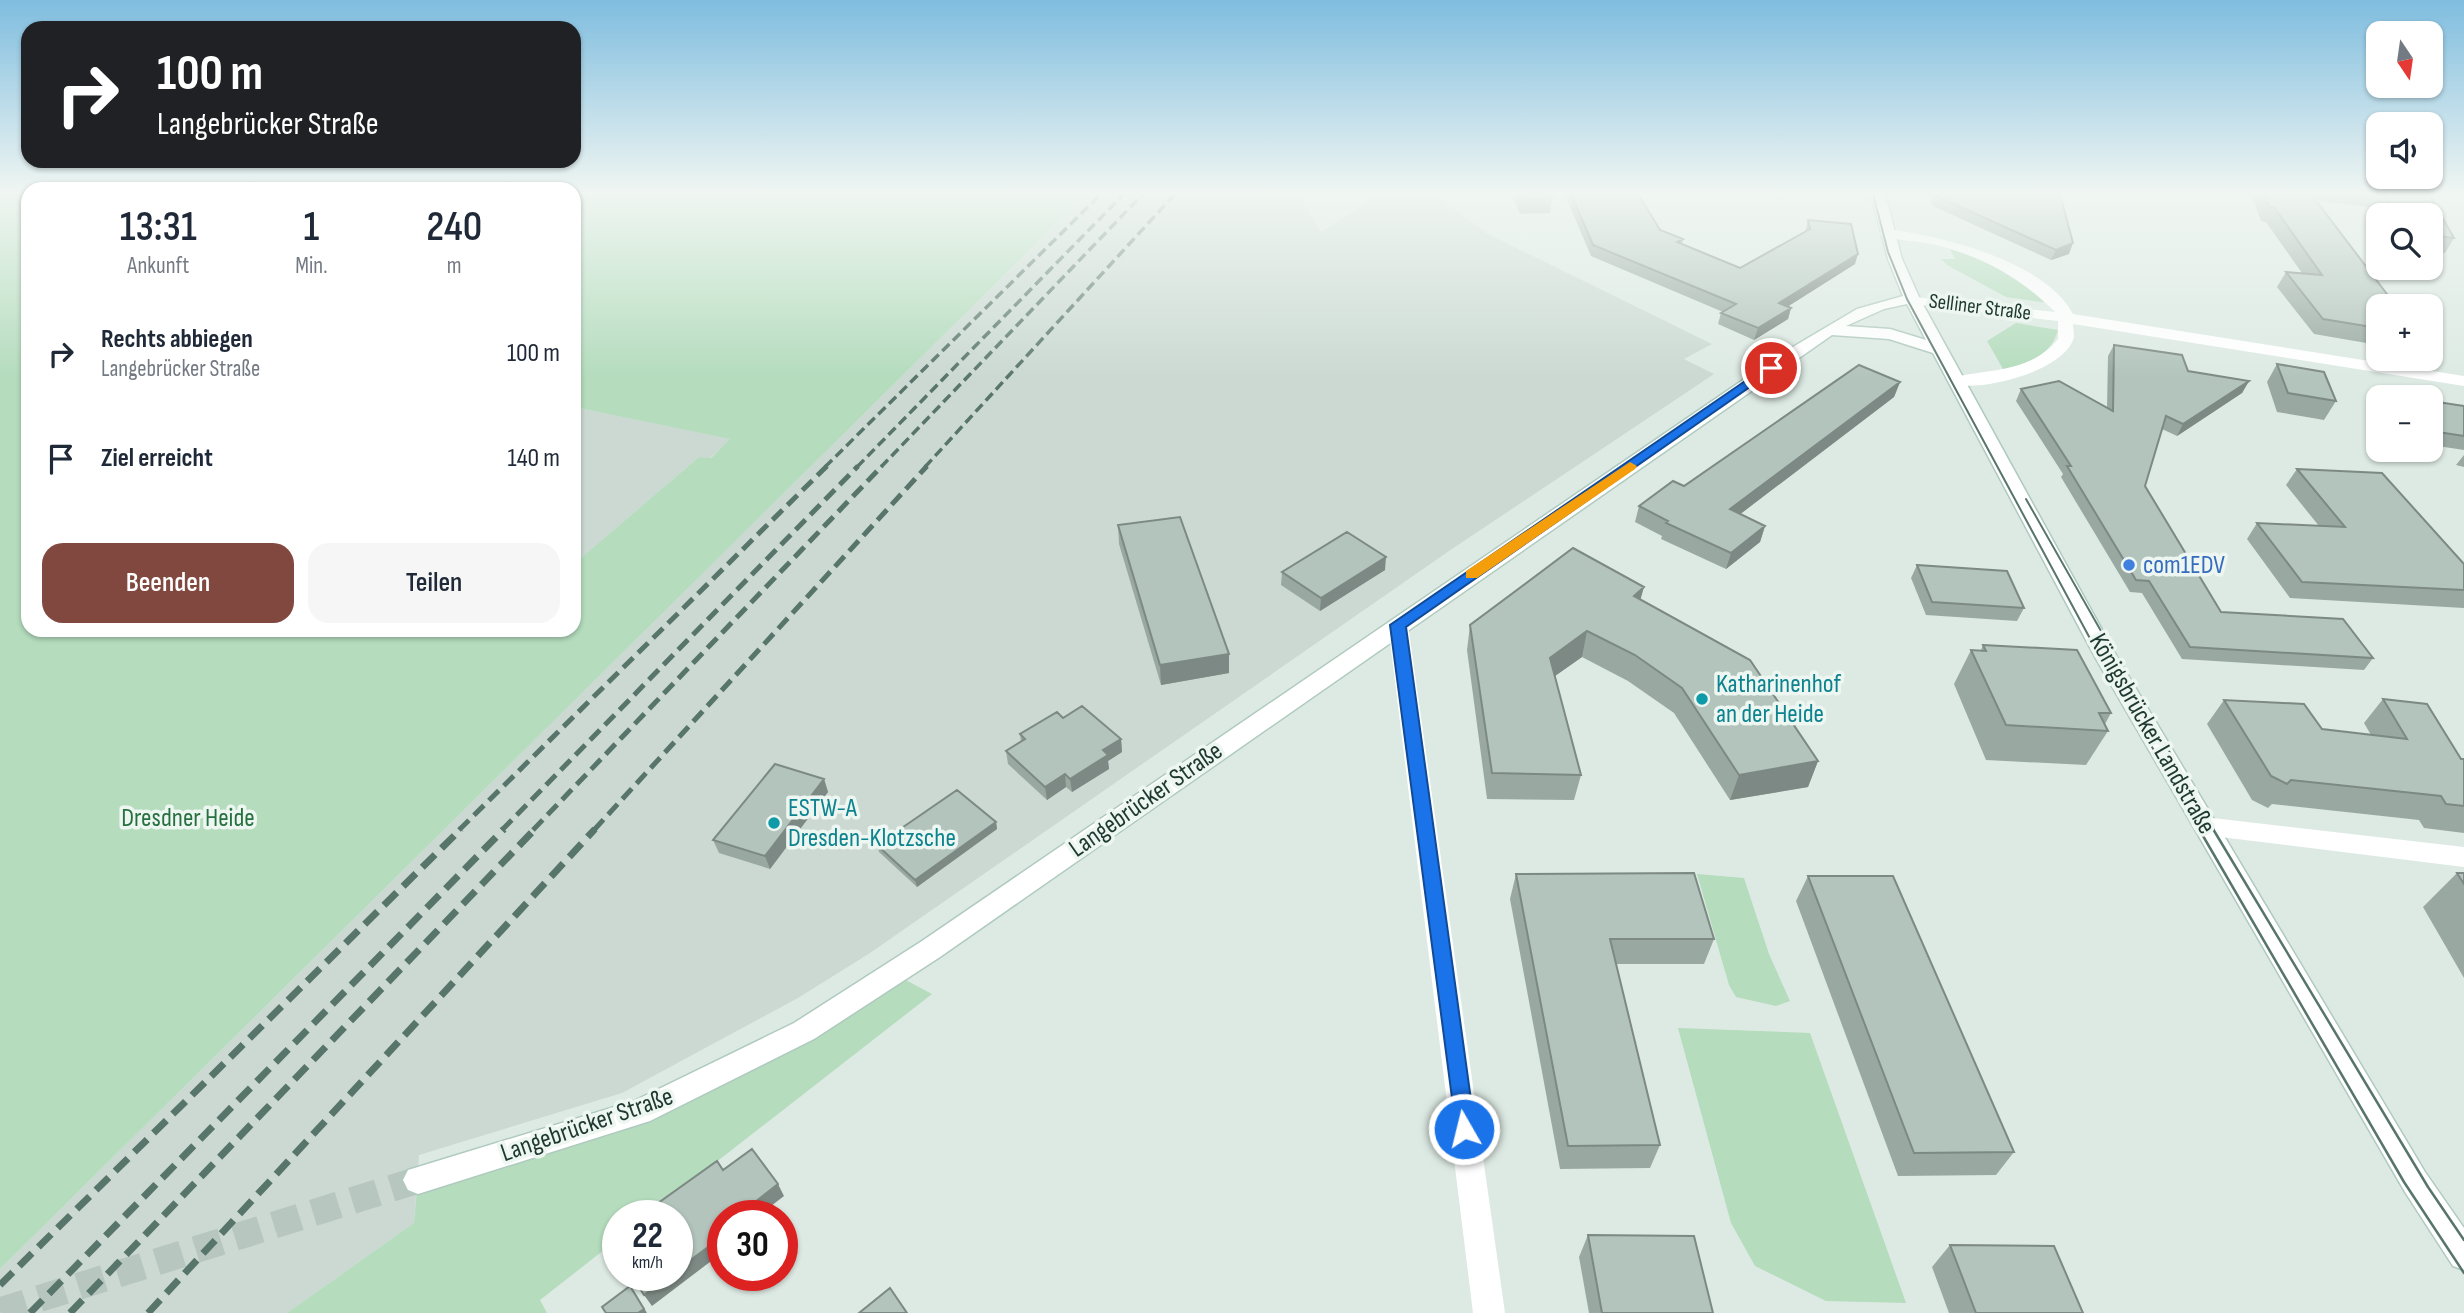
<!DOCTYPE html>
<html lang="de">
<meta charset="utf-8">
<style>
body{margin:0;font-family:"Sofia Sans Condensed",sans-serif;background:#f6f6f7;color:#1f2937;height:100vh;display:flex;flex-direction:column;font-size:26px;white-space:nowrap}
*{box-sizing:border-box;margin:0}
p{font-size:23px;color:#747a83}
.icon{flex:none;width:38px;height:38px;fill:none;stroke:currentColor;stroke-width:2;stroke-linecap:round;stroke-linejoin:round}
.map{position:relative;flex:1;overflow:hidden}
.side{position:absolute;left:21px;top:182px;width:560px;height:455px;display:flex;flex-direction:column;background:#fff;border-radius:21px;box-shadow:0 2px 5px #0004}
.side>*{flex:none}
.banner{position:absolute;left:21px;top:21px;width:560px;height:147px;border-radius:21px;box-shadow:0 2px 5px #0004;background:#202124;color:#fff;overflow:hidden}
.needle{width:46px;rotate:167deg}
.fabs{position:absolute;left:2366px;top:21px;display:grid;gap:14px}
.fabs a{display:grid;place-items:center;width:77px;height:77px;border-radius:14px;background:#fff;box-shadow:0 2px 5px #0004;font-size:35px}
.speed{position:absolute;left:602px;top:1200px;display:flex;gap:14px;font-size:35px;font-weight:700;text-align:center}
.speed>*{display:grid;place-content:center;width:91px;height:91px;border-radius:50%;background:#fff;box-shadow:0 2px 5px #0004;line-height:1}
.speed small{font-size:18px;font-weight:400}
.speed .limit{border:10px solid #d22;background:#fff;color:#111}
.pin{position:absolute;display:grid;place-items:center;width:60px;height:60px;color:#fff;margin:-30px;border:4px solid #fff;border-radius:50%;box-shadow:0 2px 7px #0007}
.me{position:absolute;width:77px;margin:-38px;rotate:352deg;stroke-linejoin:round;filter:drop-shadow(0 0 5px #0008)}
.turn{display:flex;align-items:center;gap:24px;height:147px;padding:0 21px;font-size:32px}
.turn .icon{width:91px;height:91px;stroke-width:2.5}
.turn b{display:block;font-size:49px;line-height:60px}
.eta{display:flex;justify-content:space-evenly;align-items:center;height:119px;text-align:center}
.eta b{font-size:42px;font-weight:600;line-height:49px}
.action{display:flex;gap:14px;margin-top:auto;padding:14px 21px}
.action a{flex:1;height:80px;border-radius:21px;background:#814840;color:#fff;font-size:28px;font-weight:600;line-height:80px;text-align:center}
.action a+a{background:#f6f6f7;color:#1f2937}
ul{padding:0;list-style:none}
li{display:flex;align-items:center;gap:21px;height:105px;padding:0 21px}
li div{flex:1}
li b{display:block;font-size:26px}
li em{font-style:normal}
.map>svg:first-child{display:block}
</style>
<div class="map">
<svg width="2464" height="1313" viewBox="0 0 2464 1313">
<rect width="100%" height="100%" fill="#ddeae3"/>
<path fill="#cbd9d2" d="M 1086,194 L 1298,194 L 1321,232 L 1381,194 L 1433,194 L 1488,234 L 1712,344 L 1684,359 L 1714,374 L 1449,551 L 870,953 L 798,998 L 622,1093 L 419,1155 L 414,1223 L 287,1313 L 0,1313 L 0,1269 Z
M 574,407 L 731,439 L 710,458 L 699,457 L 574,564 Z"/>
<path fill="#b4dcbd" d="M 0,194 L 28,194 L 28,630 L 574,630 L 574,564 L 699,457 L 711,458 L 730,439 L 574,407 L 574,194 L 1086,194 L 0,1269 Z
M 1950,249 C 1994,262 2014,275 2049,303 L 2006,297 L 1947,265 L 1941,259 L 1955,259 Z
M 2016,323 L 2058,330 C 2051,356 2028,364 2003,369 L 1987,341 Z
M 1697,874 L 1744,878 L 1769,954 L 1790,1001 L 1776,1006 L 1736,997 L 1729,985 Z
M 898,976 L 932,994 L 647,1216 L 618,1216 L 618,1239 L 540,1300 L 547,1313 L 287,1313 L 414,1223 L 417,1188 L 643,1120 Z
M 1678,1028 L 1810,1033 L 1906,1303 L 1826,1301 L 1755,1266 L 1731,1223 Z"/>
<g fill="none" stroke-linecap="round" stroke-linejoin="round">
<path stroke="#b7c7bf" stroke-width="27" stroke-dasharray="27 14" stroke-linecap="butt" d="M 0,1311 L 418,1180"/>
<defs>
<path id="secondary" d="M 1871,194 L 1885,194 L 1902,259 L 1920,299 L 2117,657 L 2425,1172 L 2464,1228 L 2464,1270 L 2453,1266 L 2405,1192 L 2095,657 L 1933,353 L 1889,339 L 1832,335 L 940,957 L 814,1039 L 650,1121 L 418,1194 L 408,1190 L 403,1180 L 408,1170 L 634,1101 L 794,1023 L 922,941 L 1781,354 L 1857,309 L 1903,296 L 1888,259 ZM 1907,304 L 1926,340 L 1890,329 L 1846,326 L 1884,309 Z"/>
</defs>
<use href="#secondary" stroke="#afcabf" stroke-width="3"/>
<path fill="#fff" fill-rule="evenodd" d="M 1887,229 C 1942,236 2045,261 2073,314 L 2464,376 L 2464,386 L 2073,324 C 2073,328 2075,336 2073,340 C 2061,372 1981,392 1951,384 L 1951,378 C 1991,368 2029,374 2058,339 L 2058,321 L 1912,304 L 1904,299 L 1907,296 L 2055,312 C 2021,278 1979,254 1931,244 C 1915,241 1898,240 1882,236 L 1880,233 Z
M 1398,618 L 1408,625 L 1505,1313 L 1473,1313 L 1388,625 Z
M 2204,817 L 2464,847 L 2464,867 L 2204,835 L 2196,832 L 2192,826 L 2196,820 Z"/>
<use href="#secondary" fill="#fff" fill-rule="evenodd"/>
<path stroke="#58756c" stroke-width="2" d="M 1873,194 L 1888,252 L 1907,299 L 2100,657 L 2200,830
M 2026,499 L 2214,830"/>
<path stroke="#58756c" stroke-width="2.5" d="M 2199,829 L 2404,1182 L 2464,1273
M 2213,829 L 2428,1187 L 2464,1240"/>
<path stroke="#58756c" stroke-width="3.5" stroke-dasharray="10 5" stroke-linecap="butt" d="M 825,467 L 1101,194
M 857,467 L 1124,194
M 881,467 L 1143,194
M 925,467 L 1175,194"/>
<path stroke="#58756c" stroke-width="5" stroke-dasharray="14 7" stroke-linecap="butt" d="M 459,830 L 827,466
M 502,830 L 858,466
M 533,830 L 882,466
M 594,830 L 927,466"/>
<path stroke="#58756c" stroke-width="7" stroke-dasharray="18 9" stroke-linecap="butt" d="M 0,1285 L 461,829
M 30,1313 L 504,829
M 70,1313 L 535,829
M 148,1313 L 595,829"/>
</g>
<path fill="#99a9a2" d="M 1512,194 L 1551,194 L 1552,198 L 1550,213 L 1520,214 Z
M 1566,194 L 1638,194 L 1660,230 L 1683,239 L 1682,244 L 1740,268 L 1805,232 L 1808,220 L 1855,264 L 1788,306 L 1791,308 L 1788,319 L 1754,340 L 1718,324 L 1721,313 L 1723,312 L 1591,256 L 1566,197 Z
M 1929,194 L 2060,194 L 2069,254 L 2051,260 L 1933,206 Z
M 2251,194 L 2429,194 L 2454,238 L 2445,253 L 2431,251 L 2431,215 L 2379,215 L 2375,208 L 2315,200 L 2378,306 L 2378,345 L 2314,334 L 2277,287 L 2286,272 L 2302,273 L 2266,222 L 2261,221 Z
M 2114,345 L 2188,371 L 2249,381 L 2242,393 L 2177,436 L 2162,429 L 2145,486 L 2221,612 L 2373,658 L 2364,670 L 2182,659 L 2142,593 L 2130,592 L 2061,477 L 2063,474 L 2016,401 L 2021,389 L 2107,408 L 2108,356 Z
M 2277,364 L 2336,401 L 2324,420 L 2277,412 L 2267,382 Z
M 1900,382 L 1894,397 L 1740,514 L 1765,526 L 1760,542 L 1726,569 L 1661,539 L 1662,536 L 1635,522 L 1639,506 L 1684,486 Z
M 2431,401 L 2464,406 L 2464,450 L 2431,445 Z
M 2464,455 L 2464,467 L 2456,465 Z
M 2297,469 L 2464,564 L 2464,608 L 2290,598 L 2247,539 L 2257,523 L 2319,526 L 2286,485 Z
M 1118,525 L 1229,654 L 1229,673 L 1161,685 L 1119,544 Z
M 1917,565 L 2024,608 L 2017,621 L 1926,615 L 1911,578 Z
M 1385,570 L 1320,611 L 1281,585 L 1282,572 Z
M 1640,600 L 1818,761 L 1808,787 L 1730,800 L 1674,713 L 1628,681 L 1582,657 L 1555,676 L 1581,775 L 1574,800 L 1487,799 L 1467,650 L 1470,625 Z
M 1983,645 L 2111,713 L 2105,724 L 2108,731 L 2086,765 L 1986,760 L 1954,684 L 1971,650 L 1981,650 Z
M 2383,699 L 2461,759 L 2464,759 L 2464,833 L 2424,828 L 2419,820 L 2272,804 L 2268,808 L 2252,800 L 2207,724 L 2224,700 L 2322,729 L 2371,735 L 2364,723 Z
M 1020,734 L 1121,739 L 1122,752 L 1108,761 L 1109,769 L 1072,792 L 1066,787 L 1047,800 L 1008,764 L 1006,751 L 1021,742 Z
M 824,779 L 828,792 L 770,869 L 719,853 L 713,840 Z
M 996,822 L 997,829 L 917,887 L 879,852 L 877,845 Z
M 2457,873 L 2464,873 L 2464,978 L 2423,907 Z
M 1516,874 L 1714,939 L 1704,964 L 1616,964 L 1660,1145 L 1650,1168 L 1560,1169 L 1510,899 Z
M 1808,876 L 2014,1152 L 1996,1175 L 1898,1176 L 1796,901 Z
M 1588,1235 L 1713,1313 L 1589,1313 L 1579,1257 Z
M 1950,1245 L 2083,1313 L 1949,1313 L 1932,1267 Z"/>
<path fill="#7d8984" d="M 2073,243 L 2069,254 L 2051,260 L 2056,250 Z
M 1858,254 L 1855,264 L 1776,314 L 1779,303 Z
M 1791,308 L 1788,319 L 1754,340 L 1758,328 Z
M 2249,381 L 2242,393 L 2177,436 L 2183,424 Z
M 1900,382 L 1894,397 L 1726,525 L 1730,509 Z
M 1765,526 L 1760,542 L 1726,569 L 1731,553 Z
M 1386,557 L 1385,570 L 1320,611 L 1321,598 Z
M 1644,587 L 1637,612 L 1634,596 Z
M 1587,631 L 1582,657 L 1545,683 L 1550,658 Z
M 1229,654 L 1229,673 L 1161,685 L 1160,665 Z
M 1121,739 L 1122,752 L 1108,761 L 1109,769 L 1072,792 L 1070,779 L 1103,750 Z
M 1818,761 L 1808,787 L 1730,800 L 1739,775 Z
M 1065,774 L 1066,787 L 1047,800 L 1045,787 Z
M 824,779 L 828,792 L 770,869 L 765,856 Z
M 996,822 L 997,829 L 917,887 L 915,880 Z
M 778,1184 L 784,1196 L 758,1216 L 749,1216 L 750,1206 Z
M 723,1236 L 723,1252 L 652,1306 L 644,1295 L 669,1276 L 677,1276 L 677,1270 Z
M 634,1291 L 647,1313 L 638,1313 Z"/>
<path fill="#b2c4bc" stroke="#7d8984" stroke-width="2" d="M 1521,194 L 1551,194 L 1552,198 L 1522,199 Z
M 1571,194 L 1638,194 L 1660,230 L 1683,239 L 1677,242 L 1740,268 L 1810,229 L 1808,220 L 1851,224 L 1858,254 L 1779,303 L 1791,308 L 1758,328 L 1721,313 L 1736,304 L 1593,245 Z
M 1936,194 L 2060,194 L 2073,243 L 2056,250 L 1936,196 Z
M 2264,194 L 2311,194 L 2396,306 L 2378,306 L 2378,328 L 2323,319 L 2286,272 L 2322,275 L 2274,207 L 2269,207 Z
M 2384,194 L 2429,194 L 2454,238 L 2431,235 L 2431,215 L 2395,215 Z
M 2114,345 L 2182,355 L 2188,371 L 2249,381 L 2183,424 L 2166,416 L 2145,486 L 2221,612 L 2343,619 L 2373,658 L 2190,647 L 2149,581 L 2136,580 L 2067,466 L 2071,466 L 2021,389 L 2059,381 L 2113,411 Z
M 2277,364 L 2324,372 L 2336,401 L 2288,393 Z
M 1859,365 L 1900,382 L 1730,509 L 1765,526 L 1731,553 L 1666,523 L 1668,521 L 1639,506 L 1673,481 L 1684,486 Z
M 2431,401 L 2464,406 L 2464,436 L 2431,431 Z
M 2297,469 L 2382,473 L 2464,564 L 2464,590 L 2302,582 L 2257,523 L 2345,527 Z
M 1180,517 L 1229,654 L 1160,665 L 1118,525 Z
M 1347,532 L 1386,557 L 1321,598 L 1282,572 Z
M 1573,548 L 1644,587 L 1634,596 L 1750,660 L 1818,761 L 1739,775 L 1682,688 L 1635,655 L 1587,631 L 1550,658 L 1581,775 L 1492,773 L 1470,625 Z
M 1917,565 L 2007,571 L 2024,608 L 1932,602 Z
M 1983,645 L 2077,650 L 2111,713 L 2099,713 L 2108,731 L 2006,725 L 1971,650 L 1986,651 Z
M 2383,699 L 2427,704 L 2461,759 L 2464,759 L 2464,806 L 2446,804 L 2441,796 L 2291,780 L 2287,784 L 2271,776 L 2224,700 L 2304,704 L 2322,729 L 2407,739 Z
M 1082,706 L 1121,739 L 1103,750 L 1108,755 L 1070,779 L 1065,774 L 1045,787 L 1006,751 L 1025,739 L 1020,734 L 1057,712 L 1063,718 Z
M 775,764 L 824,779 L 765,856 L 713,840 Z
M 957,790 L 996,822 L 915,880 L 877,845 Z
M 1694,873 L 1714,939 L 1610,939 L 1660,1145 L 1568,1146 L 1516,874 Z
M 2457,873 L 2464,873 L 2464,884 Z
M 1808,876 L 1893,876 L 2014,1152 L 1914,1153 Z
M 752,1149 L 778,1184 L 750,1206 L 755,1212 L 749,1216 L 723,1216 L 723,1236 L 677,1270 L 677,1216 L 640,1216 L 717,1161 L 723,1170 Z
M 1588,1235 L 1694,1236 L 1713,1313 L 1602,1313 Z
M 1950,1245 L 2054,1246 L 2083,1313 L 1976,1313 Z
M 632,1276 L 669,1276 L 644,1295 Z
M 630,1286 L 644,1309 L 638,1313 L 606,1313 L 602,1307 Z
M 890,1288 L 907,1313 L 859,1313 Z"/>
<linearGradient id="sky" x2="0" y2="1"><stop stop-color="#7fbddf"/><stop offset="0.51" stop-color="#f0f6f2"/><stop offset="1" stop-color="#f0f6f2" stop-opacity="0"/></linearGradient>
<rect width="2464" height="378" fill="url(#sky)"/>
<path fill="#1a73e8" stroke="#114b97" stroke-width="2" d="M 1767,366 L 1777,368 L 1406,627 L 1475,1129 L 1472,1136 L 1464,1139 L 1457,1136 L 1390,625 Z"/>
<path fill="#f59e0b" d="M 1630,462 L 1637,466 L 1635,469 L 1477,578 L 1466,578 L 1466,571 Z"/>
<circle fill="#3f7fe0" stroke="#edf6f1" stroke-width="2.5" cx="2129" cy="565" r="7"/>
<g fill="#0f9aa8" stroke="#edf6f1" stroke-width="2.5">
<circle cx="1702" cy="699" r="7"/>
<circle cx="774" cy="823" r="7"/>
</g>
<g text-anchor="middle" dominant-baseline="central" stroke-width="7" stroke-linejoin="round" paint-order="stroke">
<g font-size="21" fill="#1e3931" stroke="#edf6f1">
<text transform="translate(1980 307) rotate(7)">Selliner Straße</text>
</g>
<g font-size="26" fill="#366cbe" stroke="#edf6f1" text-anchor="start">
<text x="2143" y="565">com1EDV</text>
</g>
<g font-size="26" fill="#0d838f" stroke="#edf6f1" text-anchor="start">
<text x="1716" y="684">Katharinenhof<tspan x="1716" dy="30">an der Heide</tspan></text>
<text x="788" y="808">ESTW-A<tspan x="788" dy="30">Dresden-Klotzsche</tspan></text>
</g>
<g font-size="26" fill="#1e3931" stroke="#edf6f1">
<text transform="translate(2152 734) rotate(60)">Königsbrücker Landstraße</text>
<text transform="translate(1146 800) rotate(-35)">Langebrücker Straße</text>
<text transform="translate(587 1125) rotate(-19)">Langebrücker Straße</text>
</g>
<g font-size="26" fill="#277140" stroke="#edf6f1">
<text x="188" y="818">Dresdner Heide</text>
</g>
</g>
</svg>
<div class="fabs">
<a><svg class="needle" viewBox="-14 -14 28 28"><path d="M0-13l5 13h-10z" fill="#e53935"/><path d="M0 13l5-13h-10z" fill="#747a83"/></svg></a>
<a><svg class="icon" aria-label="sound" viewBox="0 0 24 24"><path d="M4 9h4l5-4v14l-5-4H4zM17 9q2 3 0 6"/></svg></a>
<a><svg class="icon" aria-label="search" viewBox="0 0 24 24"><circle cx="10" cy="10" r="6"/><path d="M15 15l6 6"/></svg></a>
<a>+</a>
<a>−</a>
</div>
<div class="speed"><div>22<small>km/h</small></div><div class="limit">30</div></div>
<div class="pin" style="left:1771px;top:368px;background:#d93025"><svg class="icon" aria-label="arrive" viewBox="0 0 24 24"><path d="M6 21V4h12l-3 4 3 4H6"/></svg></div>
<svg class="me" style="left:1464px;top:1129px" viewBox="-20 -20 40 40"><circle r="17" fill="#1a73e8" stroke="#fff" stroke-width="3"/><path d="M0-11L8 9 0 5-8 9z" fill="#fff"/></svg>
<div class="banner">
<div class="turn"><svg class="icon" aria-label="right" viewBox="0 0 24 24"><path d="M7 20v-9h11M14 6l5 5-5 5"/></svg><div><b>100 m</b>Langebrücker Straße</div></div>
</div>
<section class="side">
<div class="eta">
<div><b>13:31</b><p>Ankunft</p></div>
<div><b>1</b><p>Min.</p></div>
<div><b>240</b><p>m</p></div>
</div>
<ul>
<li><svg class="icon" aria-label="right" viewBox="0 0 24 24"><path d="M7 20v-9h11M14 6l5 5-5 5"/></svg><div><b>Rechts abbiegen</b><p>Langebrücker Straße</p></div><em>100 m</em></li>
<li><svg class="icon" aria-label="arrive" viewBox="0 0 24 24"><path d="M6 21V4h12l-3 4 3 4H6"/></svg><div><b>Ziel erreicht</b></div><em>140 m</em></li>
</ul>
<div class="action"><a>Beenden</a><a>Teilen</a></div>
</section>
</div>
